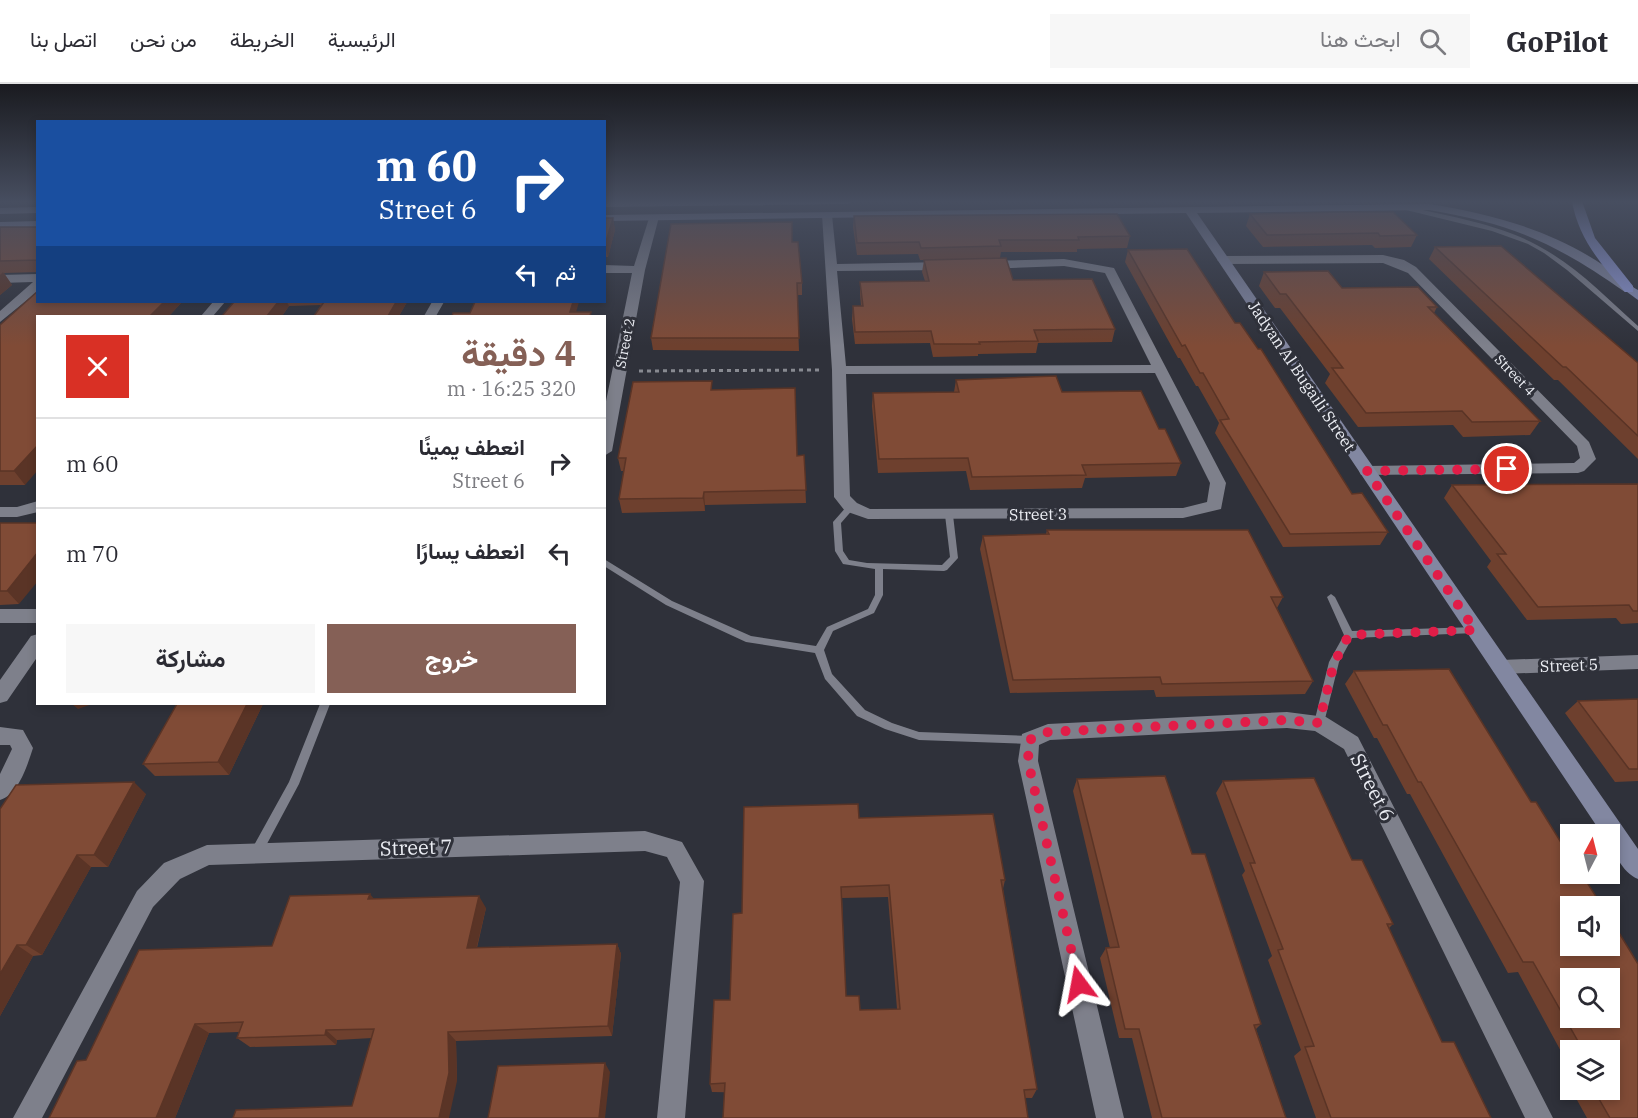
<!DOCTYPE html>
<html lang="ar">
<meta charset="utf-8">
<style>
body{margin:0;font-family:"IBM Plex Serif",Vazirmatn,serif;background:#f7f7f7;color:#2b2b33;direction:rtl;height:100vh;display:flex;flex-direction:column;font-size:22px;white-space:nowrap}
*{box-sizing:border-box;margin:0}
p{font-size:20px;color:#7c7c81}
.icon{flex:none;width:33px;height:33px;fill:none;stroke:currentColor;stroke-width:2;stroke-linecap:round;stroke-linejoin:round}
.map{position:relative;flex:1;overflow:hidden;direction:ltr}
.drawer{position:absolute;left:36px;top:231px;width:570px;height:390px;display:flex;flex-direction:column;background:#fff;border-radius:0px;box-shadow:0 3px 9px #0003;direction:rtl}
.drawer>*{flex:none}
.top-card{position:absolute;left:36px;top:36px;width:570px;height:183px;border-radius:0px;box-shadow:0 3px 9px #0003;direction:rtl;background:#1a4fa0;color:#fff;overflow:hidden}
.needle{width:39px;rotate:7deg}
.tools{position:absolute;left:1560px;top:740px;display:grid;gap:12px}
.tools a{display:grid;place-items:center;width:60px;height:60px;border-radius:0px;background:#fff;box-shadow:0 3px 9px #0003;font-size:30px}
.pin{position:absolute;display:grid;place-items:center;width:51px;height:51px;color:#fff;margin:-26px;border:3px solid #fff;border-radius:50%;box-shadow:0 2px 6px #0007}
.me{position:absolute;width:66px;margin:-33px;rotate:347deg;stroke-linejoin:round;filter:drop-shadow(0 0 4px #0008)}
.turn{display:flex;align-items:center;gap:21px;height:126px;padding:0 30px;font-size:27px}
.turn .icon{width:78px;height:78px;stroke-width:2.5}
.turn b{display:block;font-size:42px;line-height:51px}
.then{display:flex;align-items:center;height:57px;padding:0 30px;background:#0003;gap:12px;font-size:22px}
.round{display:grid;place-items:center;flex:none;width:63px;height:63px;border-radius:0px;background:#f7f7f7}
.head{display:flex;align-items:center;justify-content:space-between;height:102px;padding:0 30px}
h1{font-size:36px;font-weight:700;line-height:45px;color:#856056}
.action{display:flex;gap:12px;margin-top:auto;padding:12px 30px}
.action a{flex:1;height:69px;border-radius:0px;background:#856056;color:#fff;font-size:24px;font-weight:700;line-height:69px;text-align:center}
.action a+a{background:#f7f7f7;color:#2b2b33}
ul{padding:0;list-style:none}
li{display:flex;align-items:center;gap:18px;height:90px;padding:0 30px;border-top:2px solid #e1e1e2}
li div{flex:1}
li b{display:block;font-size:22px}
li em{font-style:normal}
header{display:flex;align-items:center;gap:36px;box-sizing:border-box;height:84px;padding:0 30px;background:#fff;border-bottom:2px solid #e1e1e2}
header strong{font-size:28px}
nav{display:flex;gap:33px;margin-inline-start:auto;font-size:21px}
.search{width:420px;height:54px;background:#f7f7f7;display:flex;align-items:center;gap:15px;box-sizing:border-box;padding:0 21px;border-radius:0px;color:#7c7c81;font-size:22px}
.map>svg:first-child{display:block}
</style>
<header>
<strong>GoPilot</strong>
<div class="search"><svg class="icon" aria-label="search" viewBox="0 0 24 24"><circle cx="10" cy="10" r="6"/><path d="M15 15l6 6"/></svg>ابحث هنا</div>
<nav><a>الرئيسية</a><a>الخريطة</a><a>من نحن</a><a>اتصل بنا</a></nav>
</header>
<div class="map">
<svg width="1638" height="1034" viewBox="0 0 1638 1034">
<rect width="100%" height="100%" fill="#2f313a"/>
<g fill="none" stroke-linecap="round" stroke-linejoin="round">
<path stroke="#888a91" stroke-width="3" stroke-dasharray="4 4" stroke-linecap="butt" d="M 639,287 L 820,286"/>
<path fill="#7e808b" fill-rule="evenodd" d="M 1400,121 C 1450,133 1505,140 1549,168 C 1582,188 1609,216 1638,242 L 1638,247 L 1567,186 L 1544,169 L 1528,160 L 1492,147 L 1398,124 L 1397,123 Z
M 851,420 L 855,423 L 841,439 L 843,467 L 849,476 L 867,479 L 942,481 L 950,473 L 945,431 L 949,428 L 953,431 L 958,474 L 947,486 L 944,487 L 883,485 L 883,511 L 874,529 L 833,547 L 824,566 L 832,590 L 865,626 L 892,639 L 919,648 L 1029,652 L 1033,653 L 1034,656 L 1033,659 L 1029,660 L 919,656 L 885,645 L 857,632 L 825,595 L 815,569 L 746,558 L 666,521 L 604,482 L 604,475 L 672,517 L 751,552 L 816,562 L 827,543 L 868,525 L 875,511 L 875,485 L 843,480 L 835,467 L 833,438 L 848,421 Z
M 1331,510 L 1335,513 L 1352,547 L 1475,543 L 1478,544 L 1480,546 L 1478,548 L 1475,549 L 1352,554 L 1339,578 L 1324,639 L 1323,642 L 1319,643 L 1315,642 L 1314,639 L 1329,578 L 1344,551 L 1327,513 Z
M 320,620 L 330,620 L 299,700 L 261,771 L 257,772 L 253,771 L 251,767 L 253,763 L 289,698 Z"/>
<path fill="#7e808b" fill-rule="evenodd" d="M 827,128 L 832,131 L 837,180 L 947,178 L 953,182 L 947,186 L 837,187 L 846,282 L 1151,281 L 1105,189 L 1064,182 L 984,185 L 978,181 L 984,177 L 1064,175 L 1114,184 L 1226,399 L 1221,425 L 1183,434 L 868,435 L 845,427 L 834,413 L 832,286 L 822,131 ZM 1155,289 L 1210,399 L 1207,418 L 1183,424 L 870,425 L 857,419 L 850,412 L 846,290 Z
M 650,131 L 659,133 L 645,186 L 612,367 L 604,372 L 604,327 L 632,189 L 604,189 L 604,181 L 634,182 Z
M 1383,171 L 1404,176 L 1416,183 L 1589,358 L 1596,375 L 1584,387 L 1578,389 L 1361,391 L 1359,387 L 1367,382 L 1574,379 L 1580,374 L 1577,362 L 1408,189 L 1383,179 L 1223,180 L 1217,176 L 1223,172 Z
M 38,190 L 38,207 L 0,238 L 0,227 L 33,198 L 0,199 L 0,191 Z
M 213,218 L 225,218 L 213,232 L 201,232 Z
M 432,218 L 444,218 L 436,232 L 424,232 Z
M 38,417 L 38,428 L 17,433 L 0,433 L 0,423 L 17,423 Z
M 0,525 L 38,525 L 38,539 L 0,539 Z
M 38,550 L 38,572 L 7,617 L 0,619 L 0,596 L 31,552 Z
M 1638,571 L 1638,585 L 1501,590 L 1494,588 L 1491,583 L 1494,578 L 1501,576 Z
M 1287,628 L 1326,633 L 1358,653 L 1553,1034 L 1525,1034 L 1344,665 L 1315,647 L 1287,644 L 1050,656 L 1039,661 L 1038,677 L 1124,1034 L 1096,1034 L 1018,677 L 1022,650 L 1048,640 Z
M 0,643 L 23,646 L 33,664 C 27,682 19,710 0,716 L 0,690 L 12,665 L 10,661 L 0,661 Z
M 645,747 L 682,758 L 704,797 L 685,1034 L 657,1034 L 680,798 L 667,773 L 645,767 L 209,781 L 180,795 L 153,823 L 42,1034 L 13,1034 L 137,807 L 164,779 L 207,761 Z"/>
<path fill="#8287a1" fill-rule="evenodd" d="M 604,117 L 853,117 L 848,120 L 604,123 Z
M 1429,120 C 1492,130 1552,146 1606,183 C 1615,190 1627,196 1635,205 L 1625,208 C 1555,159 1513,140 1429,126 L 1197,129 L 1638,765 L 1638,795 C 1623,789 1610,766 1610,750 L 1602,750 L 1186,129 L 604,137 L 604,131 Z
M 38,123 L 38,129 L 0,130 L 0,124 Z
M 38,137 L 38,143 L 0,144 L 0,138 Z"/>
<path fill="#878eb7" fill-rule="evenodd" d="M 1629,201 L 1638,206 L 1638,216 L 1623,205 Z"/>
<path fill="#8d97d5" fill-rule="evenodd" d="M 1572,117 L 1582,117 L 1595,154 L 1633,202 L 1633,208 L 1625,208 C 1601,180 1578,154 1572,117 Z"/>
</g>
<path fill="#6e402e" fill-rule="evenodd" d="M 1250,130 L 1417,151 L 1411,163 L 1375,164 L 1372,161 L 1263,163 L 1246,142 Z
M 854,132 L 1130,152 L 1127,164 L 1077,165 L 1077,168 L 1001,168 L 1000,174 L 1013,196 L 1115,245 L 1112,258 L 1038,259 L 1036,269 L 978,270 L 978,272 L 933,273 L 930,259 L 855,260 L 852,235 L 853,222 L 861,222 L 860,210 L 860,198 L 925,197 L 922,188 L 924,176 L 920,176 L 918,170 L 857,171 L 853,143 Z
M 604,134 L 613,134 L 615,146 L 608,173 L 604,173 Z
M 0,143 L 38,143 L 38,188 L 4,189 L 12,201 L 0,211 Z
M 792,158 L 802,199 L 802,211 L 797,211 L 799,267 L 653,266 L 651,254 Z
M 1435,163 L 1638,279 L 1638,375 L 1558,296 L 1554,296 L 1429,175 Z
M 1128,166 L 1235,239 L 1352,410 L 1388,448 L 1380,461 L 1283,463 L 1215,349 L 1219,339 L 1198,302 L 1196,302 L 1180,274 L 1178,274 L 1125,178 Z
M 1264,188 L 1437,223 L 1434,229 L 1540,337 L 1530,351 L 1463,353 L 1453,341 L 1358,343 L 1325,299 L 1330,290 L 1280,224 L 1275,224 L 1259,202 Z
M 38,218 L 182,218 L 169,232 L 38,232 L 25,401 L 0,401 L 0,241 Z
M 234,218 L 407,218 L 399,232 L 314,232 L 321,221 L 289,222 L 282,232 L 222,232 Z
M 956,296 L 1062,308 L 1159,345 L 1181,379 L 1176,392 L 1085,394 L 1082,404 L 970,406 L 966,387 L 878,389 L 872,322 L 873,309 L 954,308 Z
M 713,306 L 797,372 L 804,371 L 806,419 L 705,421 L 705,427 L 622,429 L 619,415 L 624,387 L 621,387 L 618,374 Z
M 1638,400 L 1638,539 L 1621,540 L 1616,534 L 1527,536 L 1487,483 L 1491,477 L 1444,414 L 1452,401 Z
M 0,439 L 19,520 L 0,521 Z
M 1047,446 L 1283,513 L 1277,524 L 1313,597 L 1305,610 L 1156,613 L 1154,606 L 1010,609 L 980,465 L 983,452 L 1046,450 Z
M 1449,585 L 1531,718 L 1536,718 L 1570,773 L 1570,789 L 1581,789 L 1602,822 L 1570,822 L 1570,861 L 1610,861 L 1610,834 L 1638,880 L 1638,1034 L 1587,1034 L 1577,1016 L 1586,1012 L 1582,1005 L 1610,1005 L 1610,966 L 1570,966 L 1570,984 L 1518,888 L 1508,889 L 1410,710 L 1407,710 L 1377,654 L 1374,654 L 1345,600 L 1354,587 ZM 1570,894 L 1610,894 L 1610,933 L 1570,933 Z
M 1638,615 L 1638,697 L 1615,698 L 1565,629 L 1578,617 Z
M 177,620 L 263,620 L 229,691 L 155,692 L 143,680 Z
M 1077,695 L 1192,770 L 1261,940 L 1256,945 L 1286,1034 L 1152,1034 L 1132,954 L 1119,954 L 1100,874 L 1106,864 L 1110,864 L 1073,707 Z
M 1223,697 L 1352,776 L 1393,840 L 1389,844 L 1442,958 L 1491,1034 L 1316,1034 L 1294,972 L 1301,966 L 1268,876 L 1272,872 L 1242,791 L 1245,787 L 1216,709 Z
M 146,710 L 108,783 L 91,783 L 42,871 L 33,872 L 0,932 L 0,725 Z
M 859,734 L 1005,796 L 1003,805 L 1037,1005 L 1032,1014 L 712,1008 L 710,1000 L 730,916 L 742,829 ZM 888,813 L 897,925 L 860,926 L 846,912 L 842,814 Z
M 374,815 L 486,824 L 477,864 L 617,860 L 621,870 L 612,952 L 456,957 L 457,997 L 352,1022 L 372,954 L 337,956 L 336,961 L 250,963 L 237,954 L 239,948 L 209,949 L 175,1034 L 49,1034 L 86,976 L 272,862 Z"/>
<path fill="#5a3426" d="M 613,134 L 615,146 L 608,173 L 605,161 Z
M 3,188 L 12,201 L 0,211 L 0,191 Z
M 164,218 L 182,218 L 169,232 L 150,232 Z
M 278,218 L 287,218 L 289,222 L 282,232 L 267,232 Z
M 396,218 L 407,218 L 399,232 L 388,232 Z
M 573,218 L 579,218 L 575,232 L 570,228 Z
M 38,361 L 38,386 L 25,401 L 14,387 Z
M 704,408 L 705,421 L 705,427 L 703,414 Z
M 38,468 L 38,497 L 19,520 L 7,507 Z
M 72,620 L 92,620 L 78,625 Z
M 247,620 L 263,620 L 229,691 L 218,678 Z
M 134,698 L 146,710 L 108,783 L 94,771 Z
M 77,771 L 91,783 L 42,871 L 26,861 Z
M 370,810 L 379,821 L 368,815 Z
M 479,812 L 486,824 L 474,874 L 467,864 Z
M 617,860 L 621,870 L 612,952 L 608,942 Z
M 17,861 L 33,872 L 0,932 L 0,890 Z
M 195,940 L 209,949 L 175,1034 L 156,1034 Z
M 326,946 L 337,956 L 336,961 L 325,951 Z
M 448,948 L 456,957 L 457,997 L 449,1034 L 439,1034 Z
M 605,979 L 610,988 L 605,1034 L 599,1034 Z"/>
<path fill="#804b36" stroke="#5a3426" stroke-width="1.5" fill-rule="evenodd" d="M 1340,128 L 1393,128 L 1417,151 L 1380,152 L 1378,149 L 1267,151 L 1250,130 Z
M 1117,130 L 1130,152 L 1078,153 L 1079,156 L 999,156 L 1001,162 L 921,164 L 919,158 L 857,159 L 854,132 Z
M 604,134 L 613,134 L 605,161 L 604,161 Z
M 792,138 L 792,158 L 798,158 L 802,199 L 797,199 L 799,254 L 651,254 L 671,140 Z
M 0,143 L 38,143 L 38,176 L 0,177 Z
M 1501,162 L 1638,279 L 1638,352 L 1566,283 L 1563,283 L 1435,163 Z
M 1187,165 L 1235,239 L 1240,239 L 1258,265 L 1261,265 L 1352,410 L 1362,409 L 1388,448 L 1290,450 L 1220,336 L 1229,335 L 1203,289 L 1200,289 L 1185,261 L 1182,262 L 1128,166 Z
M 1006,174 L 1013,196 L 1092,195 L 1115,245 L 1034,246 L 1038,257 L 979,258 L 980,260 L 934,260 L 931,247 L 855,248 L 853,222 L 863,222 L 860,198 L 929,197 L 924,176 Z
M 1328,187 L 1342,204 L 1418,203 L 1437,223 L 1428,223 L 1540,337 L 1472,338 L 1462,327 L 1366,329 L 1332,284 L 1343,284 L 1286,210 L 1280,210 L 1264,188 Z
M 38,207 L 38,218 L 164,218 L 150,232 L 38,232 L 38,361 L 14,387 L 0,387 L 0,241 Z
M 234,218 L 278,218 L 267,232 L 222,232 Z
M 324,218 L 396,218 L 388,232 L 314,232 Z
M 475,218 L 573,218 L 570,228 L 591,228 L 590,232 L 452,232 L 453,229 L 470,229 Z
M 1056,292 L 1062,308 L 1141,307 L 1159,345 L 1165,345 L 1181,379 L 1082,381 L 1086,391 L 972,393 L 968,374 L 879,375 L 873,309 L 959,308 L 956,296 Z
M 712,297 L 711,306 L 795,304 L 797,372 L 804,371 L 806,406 L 704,408 L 703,414 L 619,415 L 626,374 L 618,374 L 633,298 Z
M 1638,400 L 1638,527 L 1633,527 L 1629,521 L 1538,523 L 1497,470 L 1506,470 L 1452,401 Z
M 0,439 L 38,439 L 38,468 L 7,507 L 0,507 Z
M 1047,446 L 1248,446 L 1283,513 L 1271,513 L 1313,597 L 1162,600 L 1160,593 L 1013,596 L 983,452 L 1049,450 Z
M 1449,585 L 1531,718 L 1536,718 L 1570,773 L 1570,789 L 1581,789 L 1602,822 L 1570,822 L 1570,861 L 1610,861 L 1610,834 L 1638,880 L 1638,1034 L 1610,1034 L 1595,1008 L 1606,1007 L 1605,1005 L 1610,1005 L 1610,966 L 1583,966 L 1533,878 L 1523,878 L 1421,698 L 1418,698 L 1387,641 L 1383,641 L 1354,587 ZM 1570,894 L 1610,894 L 1610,933 L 1570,933 Z
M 1638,615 L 1638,685 L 1629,685 L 1578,617 Z
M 177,620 L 247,620 L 218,678 L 143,680 Z
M 1165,692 L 1192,770 L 1205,770 L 1261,940 L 1254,941 L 1286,1034 L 1162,1034 L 1139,945 L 1125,945 L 1106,864 L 1119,863 L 1077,695 Z
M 1314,694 L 1352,776 L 1362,776 L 1393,840 L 1387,840 L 1442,958 L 1454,958 L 1491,1034 L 1331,1034 L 1305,963 L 1314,962 L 1278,866 L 1283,865 L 1250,779 L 1255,779 L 1223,697 Z
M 134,698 L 94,771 L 77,771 L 26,861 L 17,861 L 0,890 L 0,725 L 16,701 Z
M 858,720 L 859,734 L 993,730 L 1005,796 L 1001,796 L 1037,1005 L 1024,1006 L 1028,1034 L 723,1034 L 725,999 L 710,1000 L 714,916 L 730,916 L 733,830 L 742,829 L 744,723 ZM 889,801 L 900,925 L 860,926 L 859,912 L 846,912 L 841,803 Z
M 370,810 L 368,815 L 479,812 L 467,864 L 617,860 L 608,942 L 448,948 L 449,989 L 439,1034 L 233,1034 L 236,1026 L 352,1022 L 374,945 L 326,946 L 325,951 L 237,954 L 243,938 L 195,940 L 156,1034 L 49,1034 L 77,977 L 86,976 L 139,866 L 272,862 L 290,812 Z
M 605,979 L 599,1034 L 488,1034 L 498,982 Z"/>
<linearGradient id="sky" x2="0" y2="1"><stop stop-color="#1a1b20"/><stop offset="0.45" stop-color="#474e60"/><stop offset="1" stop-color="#474e60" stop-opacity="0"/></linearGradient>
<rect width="1638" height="262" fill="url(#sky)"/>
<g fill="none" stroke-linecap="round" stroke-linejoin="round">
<path stroke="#e11d48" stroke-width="10" stroke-dasharray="0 18" d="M 1079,900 L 1028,677 L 1029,656 L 1048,648 L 1287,636 L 1319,639 L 1334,579 L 1349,551 L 1475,546 L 1367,387 L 1507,385"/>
</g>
<g text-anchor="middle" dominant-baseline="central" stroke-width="6" stroke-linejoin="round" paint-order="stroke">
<g font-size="14" fill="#ebedf3" stroke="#2f313a">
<text transform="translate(625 259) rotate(-79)">Street 2</text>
<text transform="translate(1515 291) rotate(46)">Street 4</text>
</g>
<g font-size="16" fill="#ebedf3" stroke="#2f313a">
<text transform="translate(1302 292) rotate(56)">Jadyan Al Bugaili Street</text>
<text transform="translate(1038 430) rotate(-1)">Street 3</text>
<text transform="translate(1569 581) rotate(-2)">Street 5</text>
</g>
<g font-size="20" fill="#ebedf3" stroke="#2f313a">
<text transform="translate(1373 703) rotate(63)">Street 6</text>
<text transform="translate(416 763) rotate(-2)">Street 7</text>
</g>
</g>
</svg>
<div class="tools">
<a><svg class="needle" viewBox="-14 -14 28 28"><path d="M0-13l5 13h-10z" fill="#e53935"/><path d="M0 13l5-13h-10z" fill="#7c7c81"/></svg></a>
<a><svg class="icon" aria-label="sound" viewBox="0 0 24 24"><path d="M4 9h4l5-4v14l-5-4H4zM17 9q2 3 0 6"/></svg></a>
<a><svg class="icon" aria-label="search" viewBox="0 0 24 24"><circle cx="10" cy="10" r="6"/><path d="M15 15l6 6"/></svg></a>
<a><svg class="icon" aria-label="layers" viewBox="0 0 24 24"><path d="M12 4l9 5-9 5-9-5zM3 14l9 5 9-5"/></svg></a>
</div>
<div class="pin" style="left:1507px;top:385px;background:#d93025"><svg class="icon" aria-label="arrive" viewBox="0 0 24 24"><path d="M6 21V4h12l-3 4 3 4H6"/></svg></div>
<svg class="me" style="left:1079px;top:900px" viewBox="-20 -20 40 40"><path d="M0-17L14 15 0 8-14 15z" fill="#e11d48" stroke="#fff" stroke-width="4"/></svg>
<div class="top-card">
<div class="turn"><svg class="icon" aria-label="right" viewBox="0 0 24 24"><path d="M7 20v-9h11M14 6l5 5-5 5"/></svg><div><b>60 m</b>Street 6</div></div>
<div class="then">ثم<svg class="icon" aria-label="left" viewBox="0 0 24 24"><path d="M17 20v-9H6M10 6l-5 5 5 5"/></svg></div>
</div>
<section class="drawer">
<div class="head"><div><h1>4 دقيقة</h1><p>320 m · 16:25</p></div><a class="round" style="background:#d93025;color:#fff"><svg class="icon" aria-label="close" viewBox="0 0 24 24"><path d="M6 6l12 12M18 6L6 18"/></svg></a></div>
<ul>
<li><svg class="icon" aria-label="right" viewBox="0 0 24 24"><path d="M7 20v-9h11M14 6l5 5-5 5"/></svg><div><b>انعطف يمينًا</b><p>Street 6</p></div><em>60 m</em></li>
<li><svg class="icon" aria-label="left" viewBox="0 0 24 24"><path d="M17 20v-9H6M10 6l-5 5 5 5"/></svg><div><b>انعطف يسارًا</b></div><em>70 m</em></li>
</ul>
<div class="action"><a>خروج</a><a>مشاركة</a></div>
</section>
</div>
